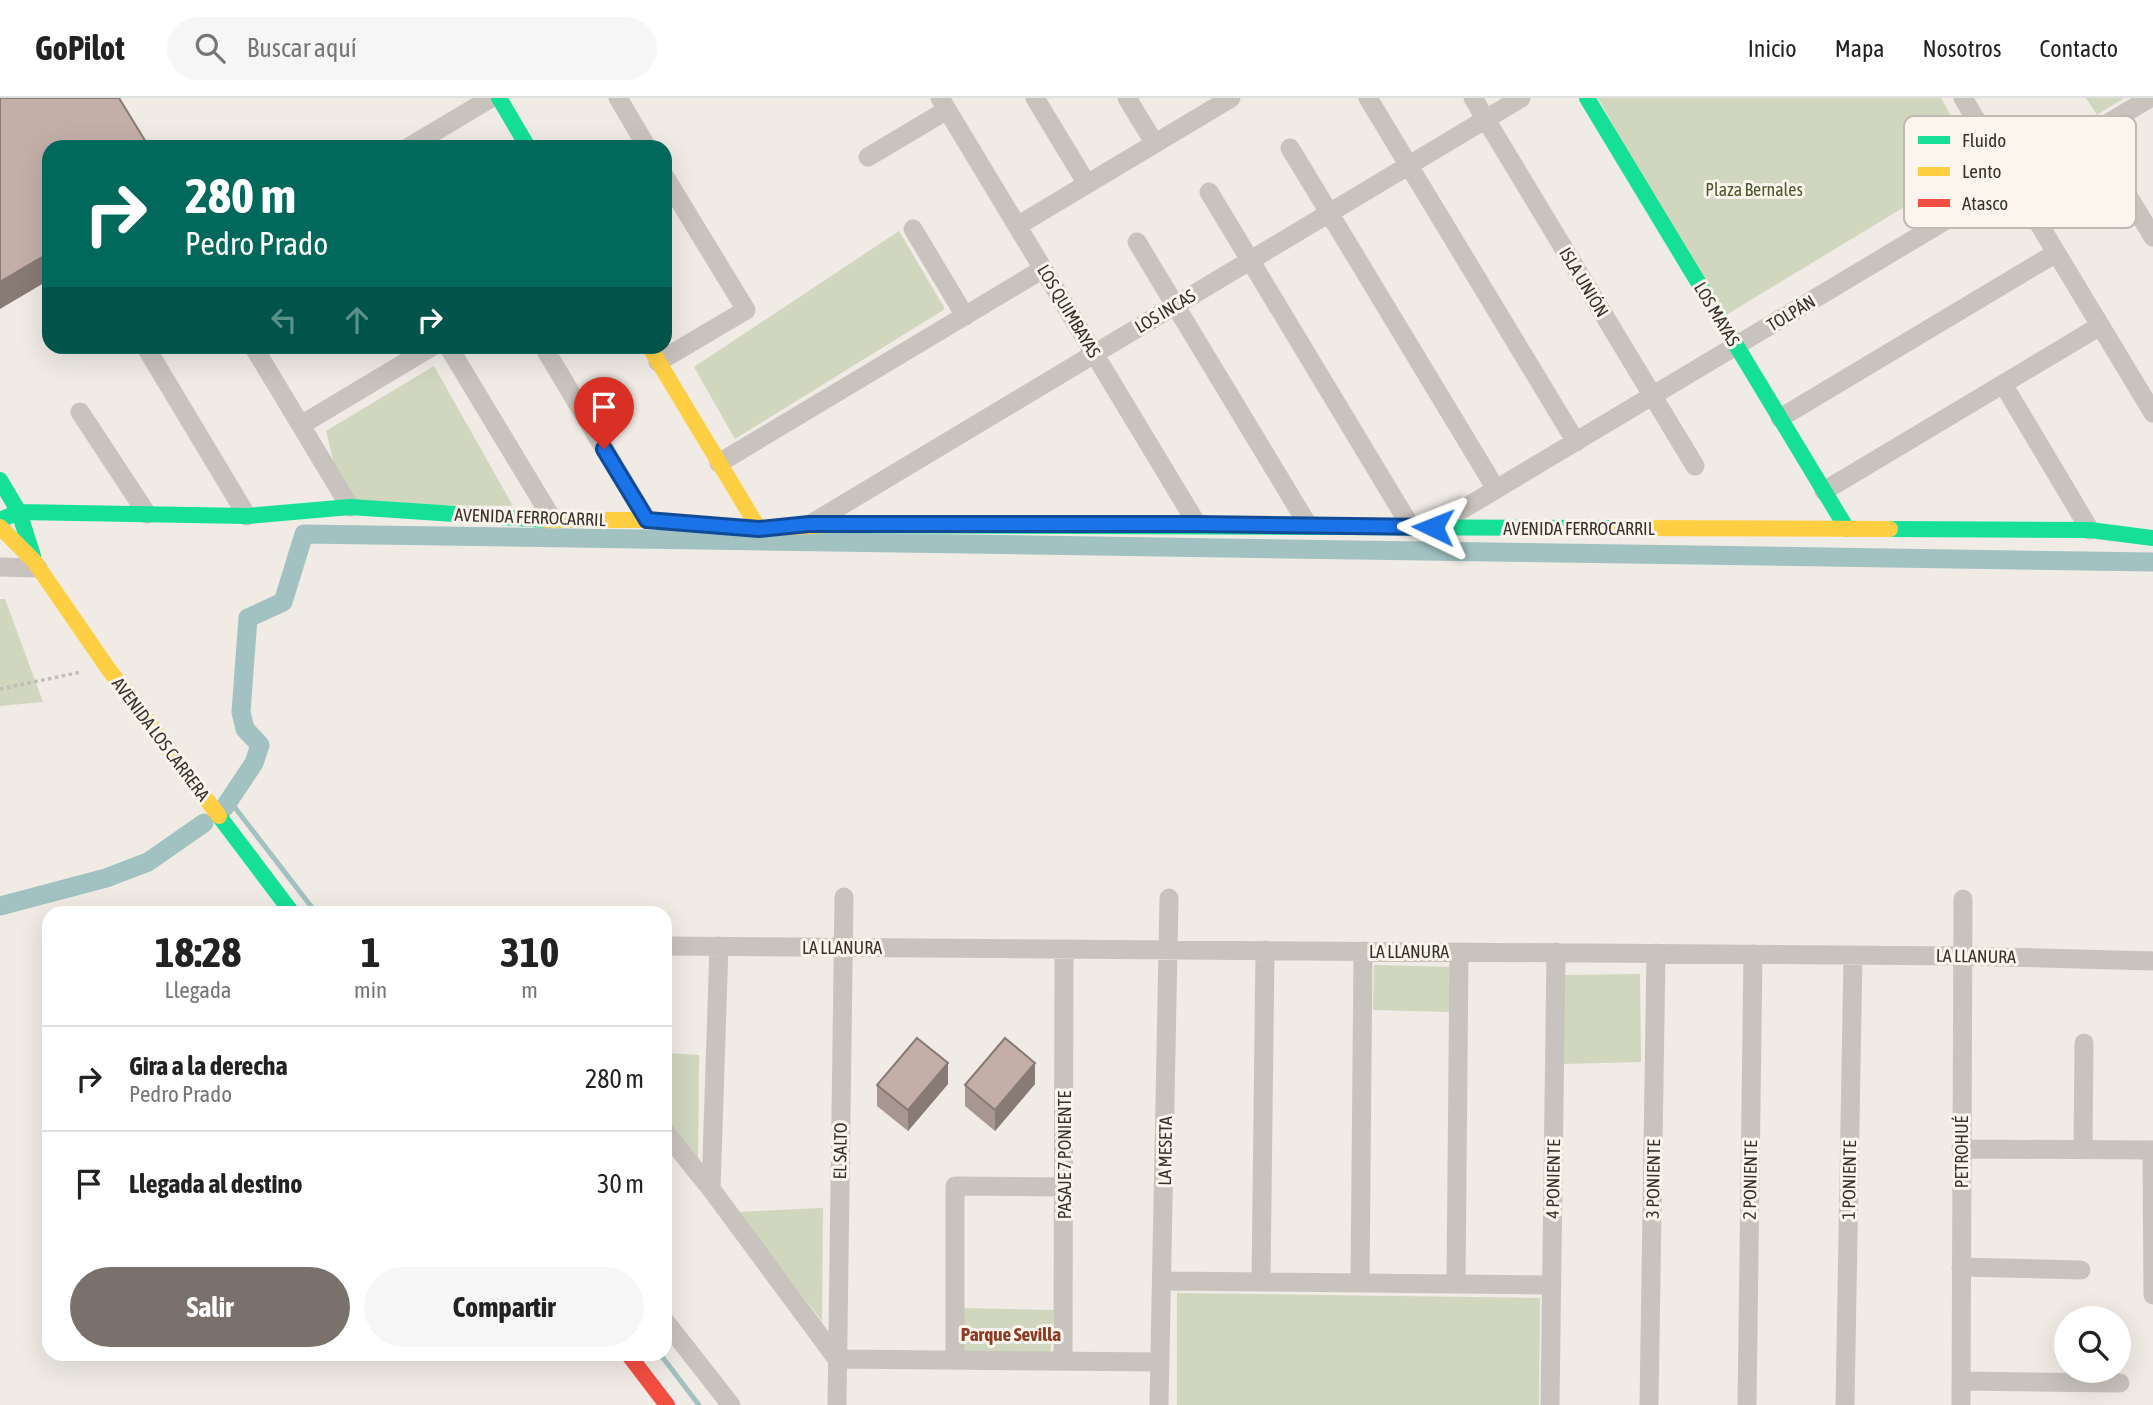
<!DOCTYPE html>
<html lang="es">
<meta charset="utf-8">
<style>
body{margin:0;font-family:"Asap Condensed",sans-serif;background:#f6f6f6;color:#222;height:100vh;display:flex;flex-direction:column;font-size:26px;white-space:nowrap}
*{box-sizing:border-box;margin:0}
p{font-size:23px;color:#767676}
.icon{flex:none;width:38px;height:38px;fill:none;stroke:currentColor;stroke-width:2;stroke-linecap:round;stroke-linejoin:round}
.map{position:relative;flex:1;overflow:hidden}
.drawer{position:absolute;left:42px;top:808px;width:630px;height:455px;display:flex;flex-direction:column;background:#fff;border-radius:21px;box-shadow:0 7px 28px #0002}
.drawer>*{flex:none}
.hud{position:absolute;left:42px;top:42px;width:630px;height:214px;border-radius:21px;box-shadow:0 7px 28px #0002;background:#00695c;color:#fff;overflow:hidden}
.buttons{position:absolute;left:2054px;top:1208px;display:grid;gap:14px}
.buttons a{display:grid;place-items:center;width:77px;height:77px;border-radius:50%;background:#fff;box-shadow:0 7px 28px #0002;font-size:35px}
.pin{position:absolute;display:grid;place-items:center;width:60px;height:60px;color:#fff;margin:-72px -30px;border-radius:50% 50% 50% 0;rotate:-45deg;box-shadow:0 0 7px #0007}
.pin .icon{rotate:45deg}
.me{position:absolute;width:77px;margin:-38px;rotate:272deg;stroke-linejoin:round;filter:drop-shadow(0 0 5px #0008)}
.turn{display:flex;align-items:center;gap:24px;height:147px;padding:0 28px;font-size:32px}
.turn .icon{width:91px;height:91px;stroke-width:2.5}
.turn b{display:block;font-size:49px;line-height:60px}
.lanes{display:flex;align-items:center;height:66px;padding:0 28px;background:#0003;justify-content:center;gap:35px;direction:ltr}
.lanes .off{opacity:.35}
.eta{display:flex;justify-content:space-evenly;align-items:center;height:119px;text-align:center}
.eta b{font-size:42px;font-weight:700;line-height:49px}
.action{display:flex;gap:14px;margin-top:auto;padding:14px 28px}
.action a{flex:1;height:80px;border-radius:42px;background:#7a716c;color:#fff;font-size:28px;font-weight:700;line-height:80px;text-align:center}
.action a+a{background:#f6f6f6;color:#222}
ul{padding:0;list-style:none}
li{display:flex;align-items:center;gap:21px;height:105px;padding:0 28px;border-top:2px solid #e0e0e0}
li div{flex:1}
li b{display:block;font-size:26px}
li em{font-style:normal}
header{display:flex;align-items:center;gap:42px;box-sizing:border-box;height:98px;padding:0 35px;background:#fff;border-bottom:2px solid #e0e0e0}
header strong{font-size:33px}
nav{display:flex;gap:38px;margin-inline-start:auto;font-size:24px}
.search{width:490px;height:63px;background:#f6f6f6;display:flex;align-items:center;gap:18px;box-sizing:border-box;padding:0 24px;border-radius:38px;color:#767676;font-size:26px}
.map>svg:first-child{display:block}
</style>
<header>
<strong>GoPilot</strong>
<div class="search"><svg class="icon" aria-label="search" viewBox="0 0 24 24"><circle cx="10" cy="10" r="6"/><path d="M15 15l6 6"/></svg>Buscar aquí</div>
<nav><a>Inicio</a><a>Mapa</a><a>Nosotros</a><a>Contacto</a></nav>
</header>
<div class="map">
<svg width="2153" height="1307" viewBox="0 0 2153 1307">
<rect width="100%" height="100%" fill="#f0ebe5"/>
<path fill="#d1d6bf" d="M 1598,0 L 1941,0 L 1977,65 L 1721,220 Z
M 2086,0 L 2124,0 L 2097,17 Z
M 899,133 L 945,211 L 735,341 L 694,269 Z
M 434,268 L 513,408 L 344,406 L 326,333 Z
M 0,501 L 5,501 L 43,604 L 0,608 Z
M 1374,867 L 1452,869 L 1450,914 L 1373,912 Z
M 1640,876 L 1641,964 L 1562,966 L 1561,877 Z
M 665,955 L 699,957 L 698,1068 L 665,1024 Z
M 823,1110 L 822,1223 L 737,1114 Z
M 1177,1195 L 1540,1200 L 1539,1307 L 1177,1307 Z
M 964,1210 L 1054,1212 L 1050,1257 L 964,1255 Z"/>
<g fill="none" stroke-linecap="round" stroke-linejoin="round">
<path stroke="#a1c2c1" stroke-width="5" d="M 229,702 L 317,816
M 660,1256 L 699,1307"/>
<path stroke="#a1c2c1" stroke-width="19" d="M 224,710 L 254,665 L 260,647 L 245,631 L 241,614 L 248,520 L 283,504 L 304,436 L 2153,464
M 0,808 L 106,780 L 148,764 L 204,725"/>
<path stroke="#c2bbb6" stroke-width="3.5" stroke-dasharray="3.5 3.5" stroke-linecap="butt" d="M 0,591 L 81,574"/>
<path stroke="#c9c3be" stroke-width="19" d="M 618,0 L 647,49
M 940,0 L 1197,426
M 1035,0 L 1087,86
M 1127,0 L 1155,46
M 1368,0 L 1576,344
M 1473,0 L 1695,368
M 1963,0 L 2153,315
M 2090,35 L 2153,139
M 409,49 L 491,0
M 1290,50 L 1496,391
M 868,59 L 947,12
M 1209,94 L 1411,429
M 1017,128 L 1231,0
M 913,131 L 965,218
M 1137,144 L 1308,427
M 145,248 L 247,418
M 253,248 L 350,409
M 448,248 L 553,422
M 543,248 L 647,422
M 658,264 L 746,212 L 665,79
M 2003,286 L 2090,432
M 80,314 L 147,416
M 1780,320 L 2056,155
M 301,327 L 433,248
M 719,365 L 1043,171
M 1824,393 L 2100,228
M 809,427 L 1521,0
M 1433,429 L 2150,0
M 0,469 L 38,470
M 665,848 L 1963,858 L 2153,863
M 665,1034 L 711,1091 L 837,1261 L 1160,1264
M 1961,1051 L 2153,1052
M 2083,1052 L 2084,945
M 2152,1052 L 2153,1197
M 711,1091 L 719,848
M 1961,1169 L 2081,1172
M 1163,1183 L 1551,1187
M 1261,1184 L 1265,852
M 1360,1185 L 1363,853
M 1456,1186 L 1459,854
M 665,1223 L 731,1307
M 955,1262 L 955,1088 L 1064,1089
M 1063,1263 L 1064,851
M 1961,1283 L 2120,1285
M 837,1307 L 844,799
M 1159,1307 L 1169,800
M 1550,1307 L 1556,854
M 1649,1307 L 1656,855
M 1747,1307 L 1753,856
M 1845,1307 L 1853,857
M 1961,1307 L 1963,801"/>
<path stroke="#16e098" stroke-width="16" d="M 499,0 L 528,49
M 1587,0 L 1847,431
M 0,382 L 19,414 L 33,458
M 2,421 L 19,414 L 247,418 L 350,409 L 546,422
M 827,427 L 1617,430
M 1890,431 L 2090,432 L 2153,440
M 219,718 L 293,816"/>
<path stroke="#ffcf43" stroke-width="16" d="M 649,248 L 759,431
M 546,422 L 647,422 L 759,431 L 827,427
M 0,429 L 34,463 L 107,569 L 219,718
M 1617,430 L 1890,431"/>
<path stroke="#f24e42" stroke-width="16" d="M 628,1256 L 667,1307"/>
</g>
<path fill="#a89690" d="M 948,986 L 908,1033 L 877,1008 L 877,987 Z
M 1035,986 L 995,1033 L 965,1008 L 965,987 Z"/>
<path fill="#887a75" d="M 49,155 L 49,182 L 0,211 L 0,184 Z
M 948,965 L 948,986 L 908,1033 L 908,1012 Z
M 1035,965 L 1035,986 L 995,1033 L 995,1012 Z"/>
<path fill="#c3afa7" stroke="#887a75" stroke-width="2" d="M 0,0 L 119,0 L 149,49 L 49,49 L 49,155 L 0,184 Z
M 917,940 L 948,965 L 908,1012 L 877,987 Z
M 1005,940 L 1035,965 L 995,1012 L 965,987 Z"/>
<g fill="none" stroke-linecap="round" stroke-linejoin="round">
<defs>
<path id="route" d="M 604,351 L 647,422 L 759,431 L 809,426 L 1197,426 L 1433,429"/>
</defs>
<use href="#route" stroke="#114b97" stroke-width="18"/>
<use href="#route" stroke="#1a73e8" stroke-width="12"/>
</g>
<g text-anchor="middle" dominant-baseline="central" stroke-width="6" stroke-linejoin="round" paint-order="stroke">
<g font-size="18" fill="#4a5a2e" stroke="#fbf5ee">
<text x="1754" y="91">Plaza Bernales</text>
</g>
<g font-size="18" fill="#3b302b" stroke="#fbf5ee">
<text transform="translate(1584 184) rotate(59)">ISLA UNIÓN</text>
<text transform="translate(1069 213) rotate(59)">LOS QUIMBAYAS</text>
<text transform="translate(1165 213) rotate(-31)">LOS INCAS</text>
<text transform="translate(1791 215) rotate(-31)">TOLPÁN</text>
<text transform="translate(1717 216) rotate(59)">LOS MAYAS</text>
<text transform="translate(530 419) rotate(2)">AVENIDA FERROCARRIL</text>
<text x="1579" y="430">AVENIDA FERROCARRIL</text>
<text transform="translate(161 641) rotate(53)">AVENIDA LOS CARRERA</text>
<text x="842" y="849">LA LLANURA</text>
<text x="1409" y="853">LA LLANURA</text>
<text transform="translate(1976 858) rotate(1)">LA LLANURA</text>
<text transform="translate(840 1053) rotate(-89)">EL SALTO</text>
<text transform="translate(1165 1053) rotate(-89)">LA MESETA</text>
<text transform="translate(1961 1054) rotate(-90)">PETROHUÉ</text>
<text transform="translate(1064 1057) rotate(-90)">PASAJE 7 PONIENTE</text>
<text transform="translate(1553 1081) rotate(-89)">4 PONIENTE</text>
<text transform="translate(1653 1081) rotate(-89)">3 PONIENTE</text>
<text transform="translate(1750 1082) rotate(-89)">2 PONIENTE</text>
<text transform="translate(1849 1082) rotate(-89)">1 PONIENTE</text>
</g>
<g font-size="19" font-weight="bold" fill="#8c3b22" stroke="#fbf5ee">
<text x="1011" y="1236">Parque Sevilla</text>
</g>
</g>
<rect x="1904" y="18" width="232" height="112" rx="10" fill="#fbf5ee" stroke="#c1bab4" stroke-width="2"/>
<rect x="1918" y="38" width="32" height="8" fill="#16e098"/>
<rect x="1918" y="69" width="32" height="9" fill="#ffcf43"/>
<rect x="1918" y="101" width="32" height="8" fill="#f24e42"/>
<g font-size="19" fill="#3b302b">
<text x="1962" y="49">Fluido</text>
<text x="1962" y="80">Lento</text>
<text x="1962" y="112">Atasco</text>
</g>
</svg>
<div class="buttons">
<a><svg class="icon" aria-label="search" viewBox="0 0 24 24"><circle cx="10" cy="10" r="6"/><path d="M15 15l6 6"/></svg></a>
</div>
<div class="pin" style="left:604px;top:351px;background:#d93025"><svg class="icon" aria-label="arrive" viewBox="0 0 24 24"><path d="M6 21V4h12l-3 4 3 4H6"/></svg></div>
<svg class="me" style="left:1433px;top:429px" viewBox="-20 -20 40 40"><path d="M0-17L14 15 0 8-14 15z" fill="#1a73e8" stroke="#fff" stroke-width="4"/></svg>
<div class="hud">
<div class="turn"><svg class="icon" aria-label="right" viewBox="0 0 24 24"><path d="M7 20v-9h11M14 6l5 5-5 5"/></svg><div><b>280 m</b>Pedro Prado</div></div>
<div class="lanes"><svg class="icon off" aria-label="left" viewBox="0 0 24 24"><path d="M17 20v-9H6M10 6l-5 5 5 5"/></svg><svg class="icon off" aria-label="ahead" viewBox="0 0 24 24"><path d="M12 20V5M6 11l6-6 6 6"/></svg><svg class="icon" aria-label="right" viewBox="0 0 24 24"><path d="M7 20v-9h11M14 6l5 5-5 5"/></svg></div>
</div>
<section class="drawer">
<div class="eta">
<div><b>18:28</b><p>Llegada</p></div>
<div><b>1</b><p>min</p></div>
<div><b>310</b><p>m</p></div>
</div>
<ul>
<li><svg class="icon" aria-label="right" viewBox="0 0 24 24"><path d="M7 20v-9h11M14 6l5 5-5 5"/></svg><div><b>Gira a la derecha</b><p>Pedro Prado</p></div><em>280 m</em></li>
<li><svg class="icon" aria-label="arrive" viewBox="0 0 24 24"><path d="M6 21V4h12l-3 4 3 4H6"/></svg><div><b>Llegada al destino</b></div><em>30 m</em></li>
</ul>
<div class="action"><a>Salir</a><a>Compartir</a></div>
</section>
</div>
